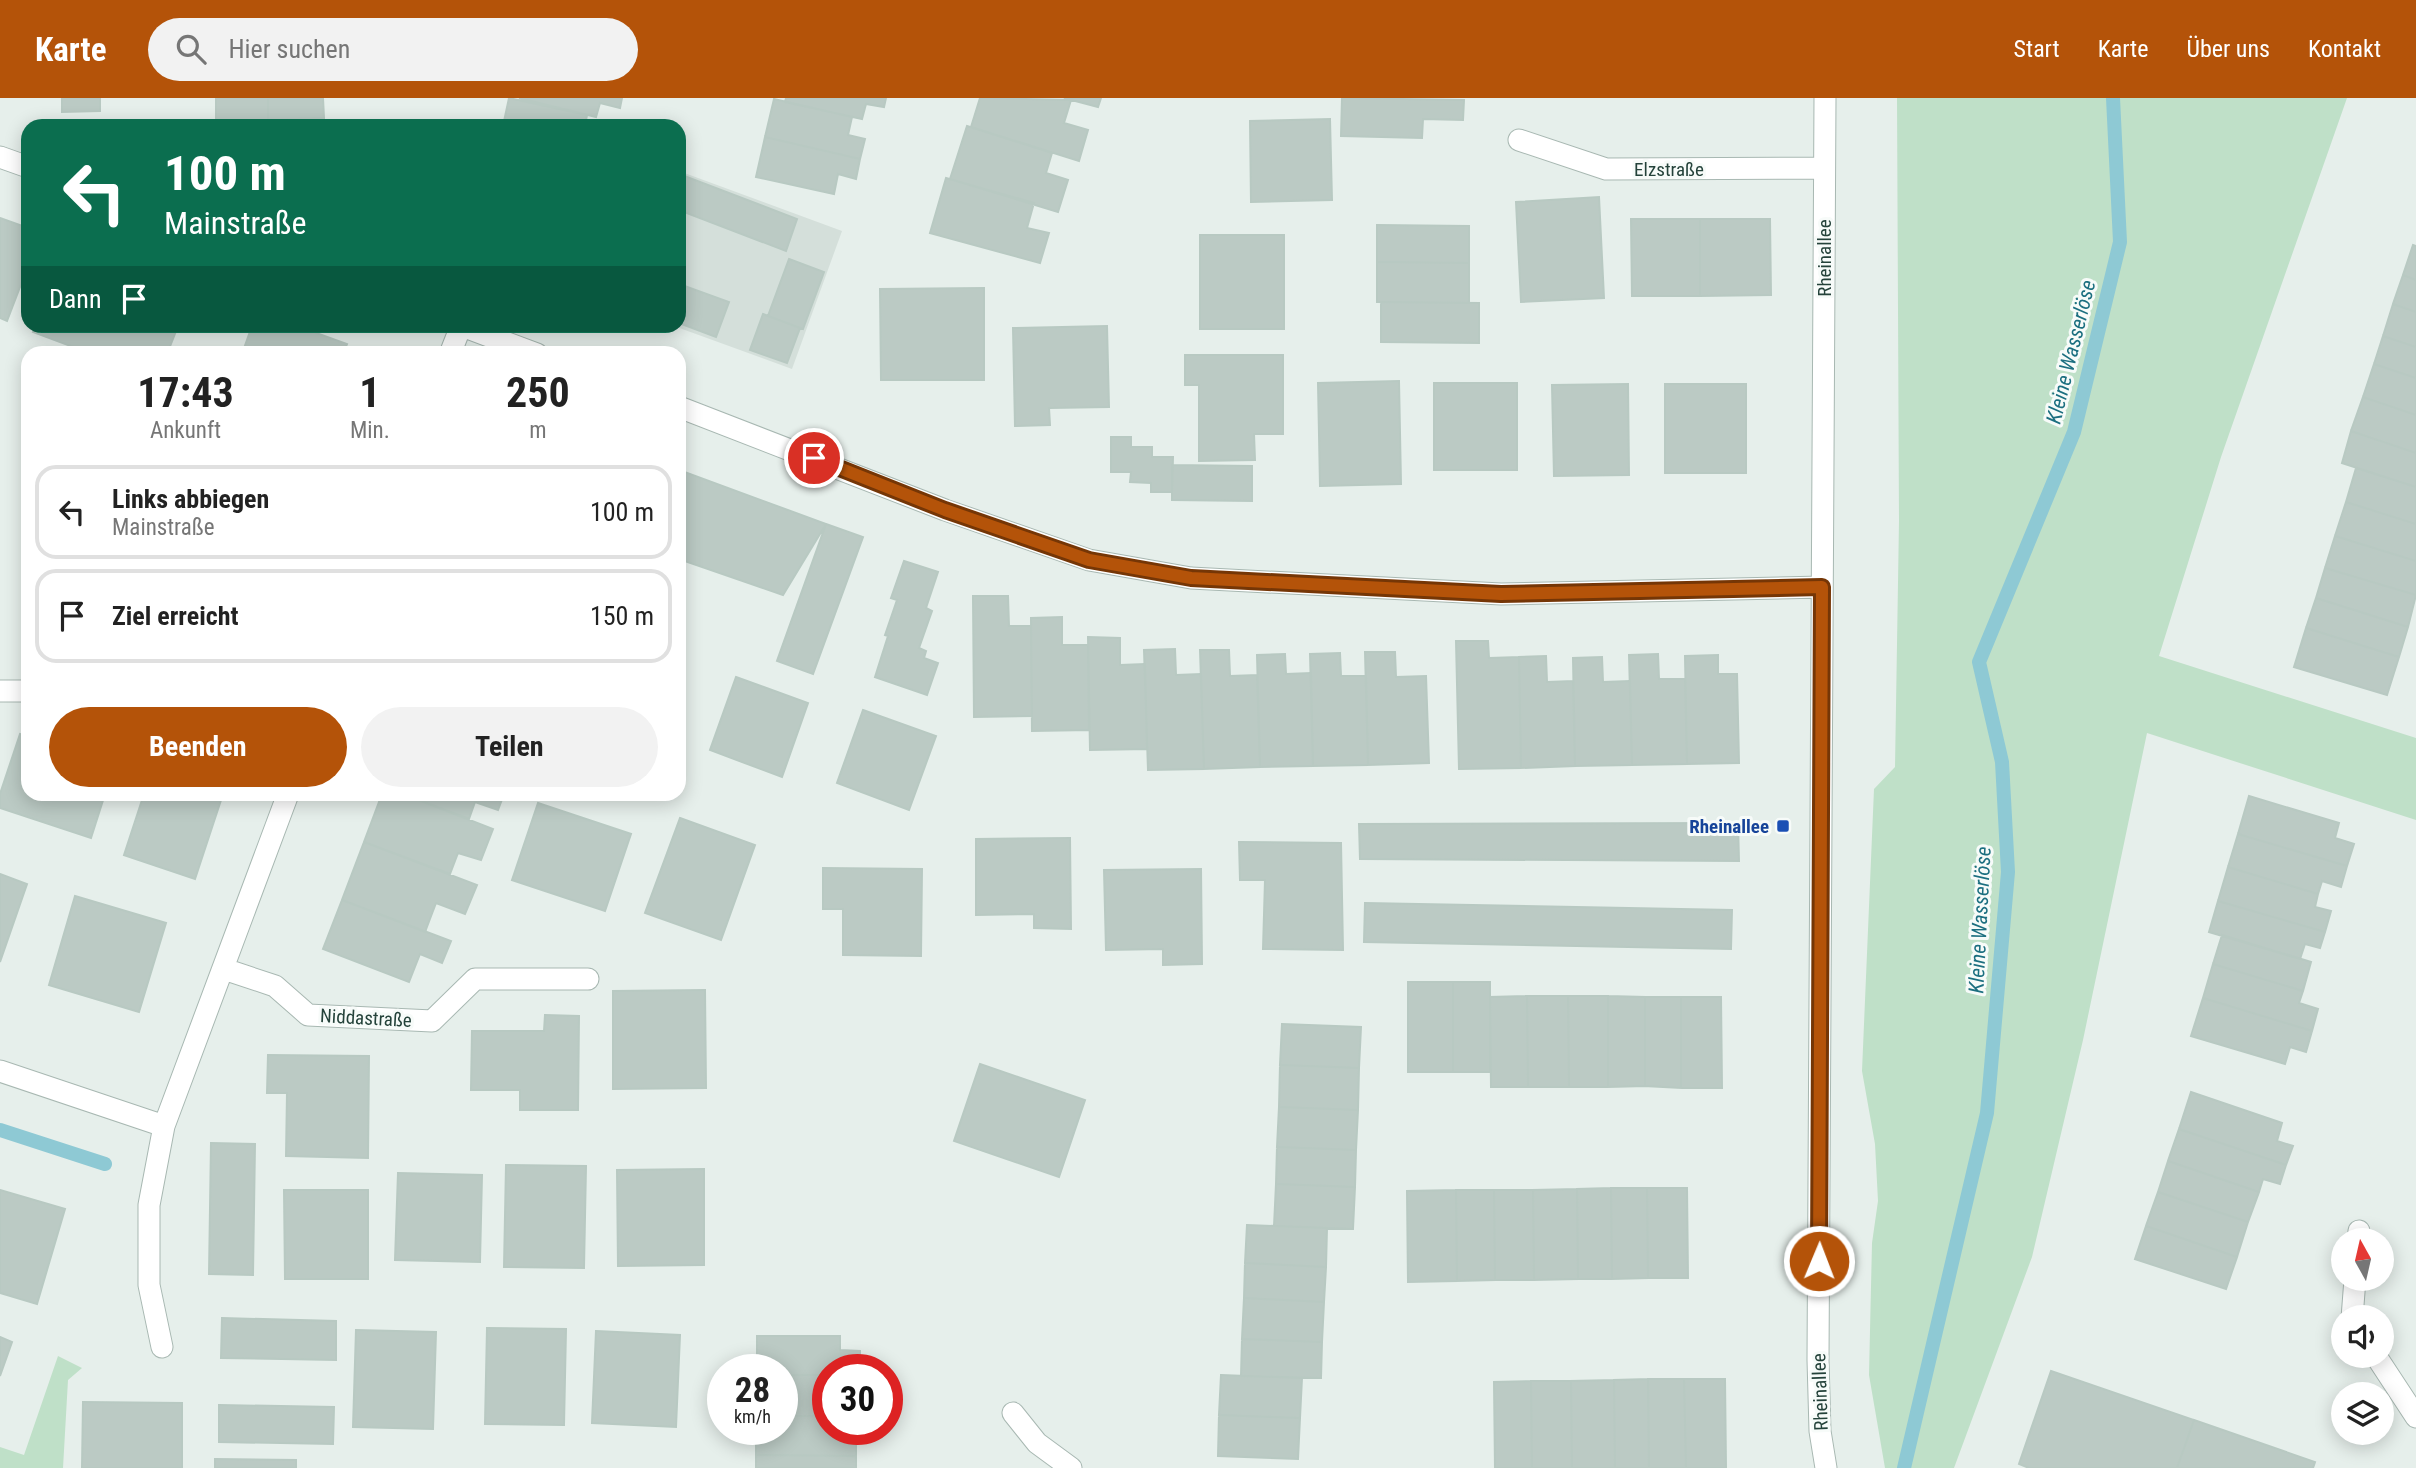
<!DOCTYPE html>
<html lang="de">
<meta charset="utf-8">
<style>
body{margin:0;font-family:"Roboto Condensed",sans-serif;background:#f2f2f2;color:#222;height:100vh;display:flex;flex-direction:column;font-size:26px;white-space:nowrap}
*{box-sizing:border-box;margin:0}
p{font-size:23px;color:#767676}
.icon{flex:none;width:38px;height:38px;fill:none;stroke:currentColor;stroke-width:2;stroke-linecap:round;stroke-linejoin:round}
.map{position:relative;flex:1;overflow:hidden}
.sheet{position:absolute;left:21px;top:248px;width:665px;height:455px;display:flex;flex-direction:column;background:#fff;border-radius:21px;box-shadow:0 4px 18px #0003}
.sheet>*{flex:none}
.banner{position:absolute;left:21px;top:21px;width:665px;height:214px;border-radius:21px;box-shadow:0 4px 18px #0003;background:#0b6e4f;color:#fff;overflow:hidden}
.needle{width:46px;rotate:352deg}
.tools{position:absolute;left:2331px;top:1130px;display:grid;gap:14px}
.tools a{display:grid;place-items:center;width:63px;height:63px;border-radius:50%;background:#fff;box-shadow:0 4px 18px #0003;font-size:35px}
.speed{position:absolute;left:707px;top:1256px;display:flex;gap:14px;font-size:35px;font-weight:700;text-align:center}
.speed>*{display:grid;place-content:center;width:91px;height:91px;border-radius:50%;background:#fff;box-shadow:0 4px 18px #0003;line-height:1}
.speed small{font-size:18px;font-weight:400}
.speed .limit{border:10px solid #d22;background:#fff;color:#111}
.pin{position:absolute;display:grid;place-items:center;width:60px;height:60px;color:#fff;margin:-30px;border:4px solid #fff;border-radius:50%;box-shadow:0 2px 7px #0007}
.me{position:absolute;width:77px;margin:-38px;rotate:1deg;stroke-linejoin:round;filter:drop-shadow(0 0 5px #0008)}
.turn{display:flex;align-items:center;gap:24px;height:147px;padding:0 28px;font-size:32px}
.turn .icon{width:91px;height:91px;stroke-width:2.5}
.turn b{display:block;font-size:49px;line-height:60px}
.then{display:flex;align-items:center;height:66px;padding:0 28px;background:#0003;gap:14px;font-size:26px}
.eta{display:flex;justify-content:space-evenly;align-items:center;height:119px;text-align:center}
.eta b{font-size:42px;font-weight:700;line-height:49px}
.cta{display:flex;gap:14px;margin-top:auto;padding:14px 28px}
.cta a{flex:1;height:80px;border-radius:42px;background:#b45309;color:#fff;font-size:28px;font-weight:700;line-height:80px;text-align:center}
.cta a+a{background:#f2f2f2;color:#222}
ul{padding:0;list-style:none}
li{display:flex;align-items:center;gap:21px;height:94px;margin:0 14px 10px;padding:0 14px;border:4px solid #e0e0e0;border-radius:21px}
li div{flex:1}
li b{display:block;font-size:26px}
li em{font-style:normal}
header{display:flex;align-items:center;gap:42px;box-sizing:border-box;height:98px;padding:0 35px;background:#b45309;color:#fff}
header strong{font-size:33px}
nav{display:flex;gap:38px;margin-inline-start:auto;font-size:24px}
.search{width:490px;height:63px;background:#f2f2f2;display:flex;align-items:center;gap:18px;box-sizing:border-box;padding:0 24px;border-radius:38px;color:#767676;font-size:26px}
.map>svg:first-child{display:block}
</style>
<header>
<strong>Karte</strong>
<div class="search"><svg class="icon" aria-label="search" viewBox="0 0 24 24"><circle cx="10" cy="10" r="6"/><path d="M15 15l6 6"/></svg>Hier suchen</div>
<nav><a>Start</a><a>Karte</a><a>Über uns</a><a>Kontakt</a></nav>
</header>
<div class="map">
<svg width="2416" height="1370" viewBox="0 0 2416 1370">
<rect width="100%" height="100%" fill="#e6efeb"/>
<path fill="#d4dfda" d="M 679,73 L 842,133 L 792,271 L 674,228 L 679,228 Z"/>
<path fill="#bfe0c8" d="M 1897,0 L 2347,0 L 2221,359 L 2159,558 L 2416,640 L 2416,722 L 2147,635 L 2083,942 L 2032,1159 L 1954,1370 L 1885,1370 L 1869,1277 L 1872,1145 L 1878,1103 L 1875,1046 L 1862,973 L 1874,691 L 1895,669 L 1899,423 Z
M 58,1258 L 82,1270 L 68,1282 L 63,1370 L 0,1370 L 0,1349 L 24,1357 Z"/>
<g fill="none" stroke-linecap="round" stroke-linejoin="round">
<path stroke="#8ec9d4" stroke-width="14" d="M 0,1032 L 105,1066
M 1904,1370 L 1987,1015 L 2008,774 L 2002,664 L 1979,564 L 2074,334 L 2120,144 L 2113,0"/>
</g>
<path fill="#bbcac4" stroke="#b8c9c2" stroke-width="2" d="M 62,0 L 100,0 L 100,13 L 62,14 Z
M 216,0 L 268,0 L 268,22 L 216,23 Z
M 268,0 L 323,0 L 324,20 L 268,22 Z
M 509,0 L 587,17 L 585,28 L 503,28 Z
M 519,0 L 622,0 L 620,10 L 600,5 L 596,19 Z
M 786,0 L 886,0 L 884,9 L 866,6 L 862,21 L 785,4 Z
M 980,0 L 1071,2 L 1064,25 L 1088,32 L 1079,63 L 971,29 Z
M 1064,0 L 1101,0 L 1098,9 Z
M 1342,0 L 1464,2 L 1463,22 L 1423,21 L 1422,40 L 1341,38 Z
M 774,1 L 852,19 L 848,37 L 865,41 L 860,61 L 765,39 Z
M 1330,21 L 1332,102 L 1251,104 L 1250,23 Z
M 967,28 L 1052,55 L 1046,75 L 1068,82 L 1058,114 L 950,81 Z
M 765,39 L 860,61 L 856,81 L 838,76 L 834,96 L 756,79 Z
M 679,76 L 797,121 L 786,153 L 679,112 Z
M 946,80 L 1034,105 L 1027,130 L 1049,135 L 1040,165 L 930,135 Z
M 1599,99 L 1604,200 L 1521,204 L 1516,104 Z
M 0,120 L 28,130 L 28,168 L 7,223 L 0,220 Z
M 1631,121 L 1700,121 L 1700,198 L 1632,198 Z
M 1700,121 L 1770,121 L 1771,197 L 1700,198 Z
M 1377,127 L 1469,128 L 1469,165 L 1377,164 Z
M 1200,137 L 1284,137 L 1284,231 L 1200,231 Z
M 2413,147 L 2416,148 L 2416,182 L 2403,177 Z
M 789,161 L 824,174 L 803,231 L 768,218 Z
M 1377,164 L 1469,165 L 1469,205 L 1377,204 Z
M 2403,177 L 2416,182 L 2416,214 L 2393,206 Z
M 679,186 L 729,204 L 716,239 L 679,225 Z
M 984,190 L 984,282 L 881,282 L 880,191 Z
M 1381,204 L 1479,205 L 1479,245 L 1381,244 Z
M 2393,206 L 2416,214 L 2416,249 L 2383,238 Z
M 763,216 L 800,230 L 787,265 L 750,252 Z
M 36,228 L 178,228 L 167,256 L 92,256 L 33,234 Z
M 252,228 L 297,228 L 347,246 L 343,256 L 242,256 Z
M 1107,228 L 1109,309 L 1049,310 L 1050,327 L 1015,328 L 1013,230 Z
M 2383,238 L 2416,249 L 2416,280 L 2374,266 Z
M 1185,257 L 1283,257 L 1283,336 L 1254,336 L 1255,362 L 1199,363 L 1199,287 L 1185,287 Z
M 2374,266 L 2416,280 L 2416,317 L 2363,299 Z
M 1399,283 L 1401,386 L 1320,388 L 1318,285 Z
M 1434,285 L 1517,285 L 1517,372 L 1434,372 Z
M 1628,286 L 1629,377 L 1554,378 L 1552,287 Z
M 1665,286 L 1746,286 L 1746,375 L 1665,375 Z
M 2363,299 L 2416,317 L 2416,355 L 2351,333 Z
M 2351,333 L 2416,355 L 2416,389 L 2342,365 Z
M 1111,339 L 1131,339 L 1131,349 L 1152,349 L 1152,359 L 1173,359 L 1172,394 L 1151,394 L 1151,385 L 1130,384 L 1131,374 L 1111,374 Z
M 1172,367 L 1252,368 L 1252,403 L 1172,402 Z
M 2356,370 L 2416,389 L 2416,426 L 2346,404 Z
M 679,372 L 826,426 L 783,497 L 679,461 Z
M 2346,404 L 2416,426 L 2416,463 L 2335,438 Z
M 826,426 L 863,439 L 813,576 L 777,563 Z
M 2335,438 L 2416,463 L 2416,497 L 2325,470 Z
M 904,463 L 938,474 L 926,510 L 932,513 L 919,550 L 926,553 L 924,560 L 938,565 L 927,597 L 875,579 L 888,538 L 885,537 L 897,502 L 891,500 Z
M 2325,470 L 2416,497 L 2408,529 L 2316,500 Z
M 973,498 L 1008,498 L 1009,528 L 1031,528 L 1032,618 L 974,619 Z
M 2316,500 L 2408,529 L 2399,559 L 2306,530 Z
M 1062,519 L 1062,547 L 1088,547 L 1089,632 L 1032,633 L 1031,520 Z
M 2306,530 L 2399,559 L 2387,597 L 2294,569 Z
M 1088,539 L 1120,540 L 1120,567 L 1145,566 L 1147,651 L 1090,652 Z
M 1456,543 L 1488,543 L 1489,560 L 1519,559 L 1521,670 L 1459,671 Z
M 1175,551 L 1176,577 L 1201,576 L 1204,671 L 1148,672 L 1144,552 Z
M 1200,552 L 1229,552 L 1230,578 L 1257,577 L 1260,669 L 1204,671 Z
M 1365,554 L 1395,554 L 1396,579 L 1426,578 L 1429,665 L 1368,667 Z
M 1340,555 L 1341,578 L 1366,578 L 1368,667 L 1313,668 L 1310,556 Z
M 1285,556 L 1286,576 L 1311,575 L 1313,668 L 1260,669 L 1257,557 Z
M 1658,556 L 1659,581 L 1685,581 L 1687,666 L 1632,667 L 1629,557 Z
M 1718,557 L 1718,576 L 1737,576 L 1739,665 L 1687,666 L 1685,558 Z
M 1546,558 L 1547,584 L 1573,583 L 1575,668 L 1521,670 L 1519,559 Z
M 1602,559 L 1603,584 L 1630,583 L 1632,667 L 1575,668 L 1573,560 Z
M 736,579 L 808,605 L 782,679 L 710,652 Z
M 863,612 L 936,638 L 909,712 L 837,685 Z
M 20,636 L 28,639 L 28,696 L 105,696 L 91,740 L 0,710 L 0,696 Z
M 144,696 L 223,696 L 195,781 L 124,757 Z
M 382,696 L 403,696 L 493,731 L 481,762 L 458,755 L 450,776 L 364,744 Z
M 403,696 L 504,696 L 498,712 L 475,704 L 469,721 Z
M 2249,698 L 2339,725 L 2335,740 L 2354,746 L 2347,768 L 2238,736 Z
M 538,705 L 631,736 L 605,813 L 512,782 Z
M 680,720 L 755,747 L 721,842 L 645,815 Z
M 1738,725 L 1739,763 L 1360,761 L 1359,726 Z
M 2238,736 L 2347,768 L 2341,789 L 2322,783 L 2318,796 L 2228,769 Z
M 1070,740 L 1071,831 L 1034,830 L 1034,816 L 976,817 L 976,741 Z
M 364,744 L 477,787 L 465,816 L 436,805 L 425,834 L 342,802 Z
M 1239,744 L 1341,745 L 1343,852 L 1263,851 L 1265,782 L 1240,782 Z
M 2228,769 L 2318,796 L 2315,809 L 2331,813 L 2325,834 L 2218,803 Z
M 823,770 L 922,771 L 921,858 L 843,857 L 843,811 L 823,811 Z
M 1201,771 L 1202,866 L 1163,867 L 1163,851 L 1106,852 L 1104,772 Z
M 0,776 L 27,786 L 0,864 Z
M 75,798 L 166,825 L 139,914 L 49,887 Z
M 342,802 L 451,843 L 442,865 L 420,856 L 409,884 L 323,851 Z
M 2218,803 L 2325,834 L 2320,850 L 2305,846 L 2300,861 L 2209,834 Z
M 1365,805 L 1732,812 L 1731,851 L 1364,844 Z
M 2222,837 L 2311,864 L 2303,893 L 2213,866 Z
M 2213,866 L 2303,893 L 2299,905 L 2318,911 L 2312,933 L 2203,900 Z
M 1408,884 L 1453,884 L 1453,974 L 1408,974 Z
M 1453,884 L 1490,884 L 1490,974 L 1453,974 Z
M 705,892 L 706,990 L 613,991 L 613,893 Z
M 1527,898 L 1568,898 L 1569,989 L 1528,989 Z
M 1527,898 L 1528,989 L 1491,989 L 1490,899 Z
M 1568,898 L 1608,898 L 1608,989 L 1569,989 Z
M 1608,898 L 1645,899 L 1645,988 L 1608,989 Z
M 1645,899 L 1681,899 L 1681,990 L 1645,988 Z
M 1681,899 L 1721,899 L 1722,990 L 1681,990 Z
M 2203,900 L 2312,933 L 2306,954 L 2290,949 L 2285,966 L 2191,938 Z
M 545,917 L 579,918 L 578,1012 L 520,1012 L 520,992 L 471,992 L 472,933 L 544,933 Z
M 1282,926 L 1361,929 L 1359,970 L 1280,967 Z
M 268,957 L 369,958 L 368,1060 L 286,1058 L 287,995 L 267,995 Z
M 980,966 L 1085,1002 L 1059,1079 L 954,1043 Z
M 1280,967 L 1359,970 L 1358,1012 L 1279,1009 Z
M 2191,994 L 2282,1025 L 2277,1043 L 2293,1048 L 2286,1067 L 2179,1031 Z
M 1279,1009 L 1358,1012 L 1356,1052 L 1277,1049 Z
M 2179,1031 L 2286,1067 L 2280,1086 L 2263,1081 L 2259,1094 L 2168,1063 Z
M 211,1045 L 255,1046 L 253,1177 L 209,1176 Z
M 1277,1049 L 1356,1052 L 1355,1089 L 1276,1086 Z
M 2168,1063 L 2259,1094 L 2248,1124 L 2158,1094 Z
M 506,1067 L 586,1068 L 584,1170 L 504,1169 Z
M 704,1071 L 704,1167 L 618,1168 L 617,1072 Z
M 398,1075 L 482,1077 L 480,1164 L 395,1162 Z
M 1276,1086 L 1355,1089 L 1353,1131 L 1274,1128 Z
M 1611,1090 L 1647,1090 L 1648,1180 L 1612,1181 Z
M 1611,1090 L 1612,1181 L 1578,1181 L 1577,1091 Z
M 1647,1090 L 1687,1090 L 1688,1180 L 1648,1180 Z
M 1577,1091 L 1578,1181 L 1534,1182 L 1533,1092 Z
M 0,1092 L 65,1111 L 37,1206 L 0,1195 Z
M 284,1092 L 368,1092 L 368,1181 L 285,1181 Z
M 1456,1092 L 1494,1092 L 1495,1182 L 1457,1183 Z
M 1456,1092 L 1457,1183 L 1408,1184 L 1407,1093 Z
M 1494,1092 L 1533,1092 L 1534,1182 L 1495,1182 Z
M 2158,1094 L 2248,1124 L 2237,1159 L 2146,1128 Z
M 1247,1127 L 1327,1130 L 1326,1169 L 1245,1165 Z
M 2146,1128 L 2237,1159 L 2226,1191 L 2135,1161 Z
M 1245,1165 L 1326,1169 L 1324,1204 L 1244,1200 Z
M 1244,1200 L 1324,1204 L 1322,1244 L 1242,1241 Z
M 222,1220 L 336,1223 L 336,1262 L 221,1260 Z
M 487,1230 L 566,1231 L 564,1327 L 485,1326 Z
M 356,1232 L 436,1234 L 433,1331 L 353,1329 Z
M 596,1233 L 680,1237 L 676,1329 L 592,1325 Z
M 757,1238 L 840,1238 L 840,1252 L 860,1253 L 860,1272 L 828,1272 L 828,1277 L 782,1277 L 782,1272 L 757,1272 Z
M 0,1239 L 12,1244 L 0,1278 Z
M 1242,1241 L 1322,1244 L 1321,1280 L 1241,1278 Z
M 2051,1273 L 2194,1322 L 2177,1370 L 2029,1370 L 2019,1366 Z
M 782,1277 L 828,1277 L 828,1318 L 782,1318 Z
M 1221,1277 L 1302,1280 L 1300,1320 L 1219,1317 Z
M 1648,1281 L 1684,1281 L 1686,1370 L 1649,1370 Z
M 1648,1281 L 1649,1370 L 1615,1370 L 1614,1282 Z
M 1684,1281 L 1725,1281 L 1726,1370 L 1686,1370 Z
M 1614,1282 L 1615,1370 L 1572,1370 L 1571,1283 Z
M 1531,1283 L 1571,1283 L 1572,1370 L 1532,1370 Z
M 1531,1283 L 1532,1370 L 1495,1370 L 1494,1284 Z
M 83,1304 L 182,1305 L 182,1370 L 82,1370 Z
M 219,1307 L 334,1309 L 333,1346 L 219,1344 Z
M 1219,1317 L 1300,1320 L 1298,1361 L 1218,1358 Z
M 782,1318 L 828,1318 L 828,1332 L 856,1334 L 856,1358 L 756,1357 L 756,1332 L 782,1332 Z
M 2194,1322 L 2315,1364 L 2313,1370 L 2177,1370 Z
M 756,1357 L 856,1358 L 856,1370 L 756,1370 Z
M 215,1361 L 296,1362 L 296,1370 L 215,1370 Z"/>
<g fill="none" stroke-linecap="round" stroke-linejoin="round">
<defs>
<path id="lane" d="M 0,593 L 28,593"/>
<path id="street" d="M 1825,0 L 1818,1262 L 1820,1333 L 1826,1370
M 1519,42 L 1606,71 L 1824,70
M 0,59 L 28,69
M 462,228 L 537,256
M 450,256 L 461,228
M 679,309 L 945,412 L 1089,462 L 1191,480 L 1501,496 L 1822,489
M 224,871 L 275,888 L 308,917 L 432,923 L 475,881 L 588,881
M 0,973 L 164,1028
M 2358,1143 L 2359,1133
M 2352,1220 L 2355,1181
M 162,1249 L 149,1187 L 149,1107 L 164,1028 L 288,696
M 2376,1258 L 2416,1319
M 1013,1315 L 1037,1345 L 1071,1370"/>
</defs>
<use href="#lane" stroke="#a8b8b2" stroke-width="23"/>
<use href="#street" stroke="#a8b8b2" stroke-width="23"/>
<use href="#lane" stroke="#fff" stroke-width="21"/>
<use href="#street" stroke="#fff" stroke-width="21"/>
</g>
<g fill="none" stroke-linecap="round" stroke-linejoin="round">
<defs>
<path id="route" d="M 814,360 L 945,412 L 1089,462 L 1191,480 L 1501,496 L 1822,489 L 1819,1163"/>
</defs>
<use href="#route" stroke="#753606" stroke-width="18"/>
<use href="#route" stroke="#b45309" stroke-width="12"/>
</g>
<rect fill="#1a4fb4" stroke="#f7fbf9" stroke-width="2.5" x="1776" y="721" width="14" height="14" rx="3.5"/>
<g text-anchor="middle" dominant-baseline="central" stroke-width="6" stroke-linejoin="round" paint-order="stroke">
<g font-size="19" fill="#24423a" stroke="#f7fbf9">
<text x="1669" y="71">Elzstraße</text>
<text transform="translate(1824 160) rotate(-90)">Rheinallee</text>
<text transform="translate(366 920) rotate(3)">Niddastraße</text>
<text transform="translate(1820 1294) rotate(-92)">Rheinallee</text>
</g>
<g font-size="19" font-weight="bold" fill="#164399" stroke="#f7fbf9" text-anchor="end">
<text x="1769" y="728">Rheinallee</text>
</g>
<g font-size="21" font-style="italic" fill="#1c6f80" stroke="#f7fbf9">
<text transform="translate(2071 254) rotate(-76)">Kleine Wasserlöse</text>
<text transform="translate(1980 822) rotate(-87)">Kleine Wasserlöse</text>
</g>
</g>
</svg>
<div class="tools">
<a><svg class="needle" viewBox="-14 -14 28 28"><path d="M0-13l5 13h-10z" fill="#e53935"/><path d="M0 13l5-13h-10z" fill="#767676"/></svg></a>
<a><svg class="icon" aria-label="sound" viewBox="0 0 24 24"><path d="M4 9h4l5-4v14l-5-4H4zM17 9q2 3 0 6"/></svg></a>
<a><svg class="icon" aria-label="layers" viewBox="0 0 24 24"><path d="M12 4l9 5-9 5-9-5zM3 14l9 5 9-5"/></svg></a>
</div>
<div class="speed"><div>28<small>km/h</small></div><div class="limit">30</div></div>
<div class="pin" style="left:814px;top:360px;background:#d93025"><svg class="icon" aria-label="arrive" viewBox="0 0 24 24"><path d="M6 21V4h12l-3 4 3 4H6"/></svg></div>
<svg class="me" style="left:1819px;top:1163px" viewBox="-20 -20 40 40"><circle r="17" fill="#b45309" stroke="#fff" stroke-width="3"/><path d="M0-11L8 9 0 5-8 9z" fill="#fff"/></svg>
<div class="banner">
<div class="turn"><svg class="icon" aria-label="left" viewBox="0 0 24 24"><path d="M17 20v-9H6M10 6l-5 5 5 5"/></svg><div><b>100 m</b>Mainstraße</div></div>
<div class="then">Dann<svg class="icon" aria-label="arrive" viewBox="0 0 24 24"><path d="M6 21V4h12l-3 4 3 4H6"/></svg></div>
</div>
<section class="sheet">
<div class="eta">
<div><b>17:43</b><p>Ankunft</p></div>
<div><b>1</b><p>Min.</p></div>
<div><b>250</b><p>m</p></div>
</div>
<ul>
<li><svg class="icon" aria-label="left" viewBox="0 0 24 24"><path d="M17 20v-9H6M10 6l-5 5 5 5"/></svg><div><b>Links abbiegen</b><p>Mainstraße</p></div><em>100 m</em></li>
<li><svg class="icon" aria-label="arrive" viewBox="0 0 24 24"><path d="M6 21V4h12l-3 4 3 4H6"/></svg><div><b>Ziel erreicht</b></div><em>150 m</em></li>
</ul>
<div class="cta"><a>Beenden</a><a>Teilen</a></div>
</section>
</div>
